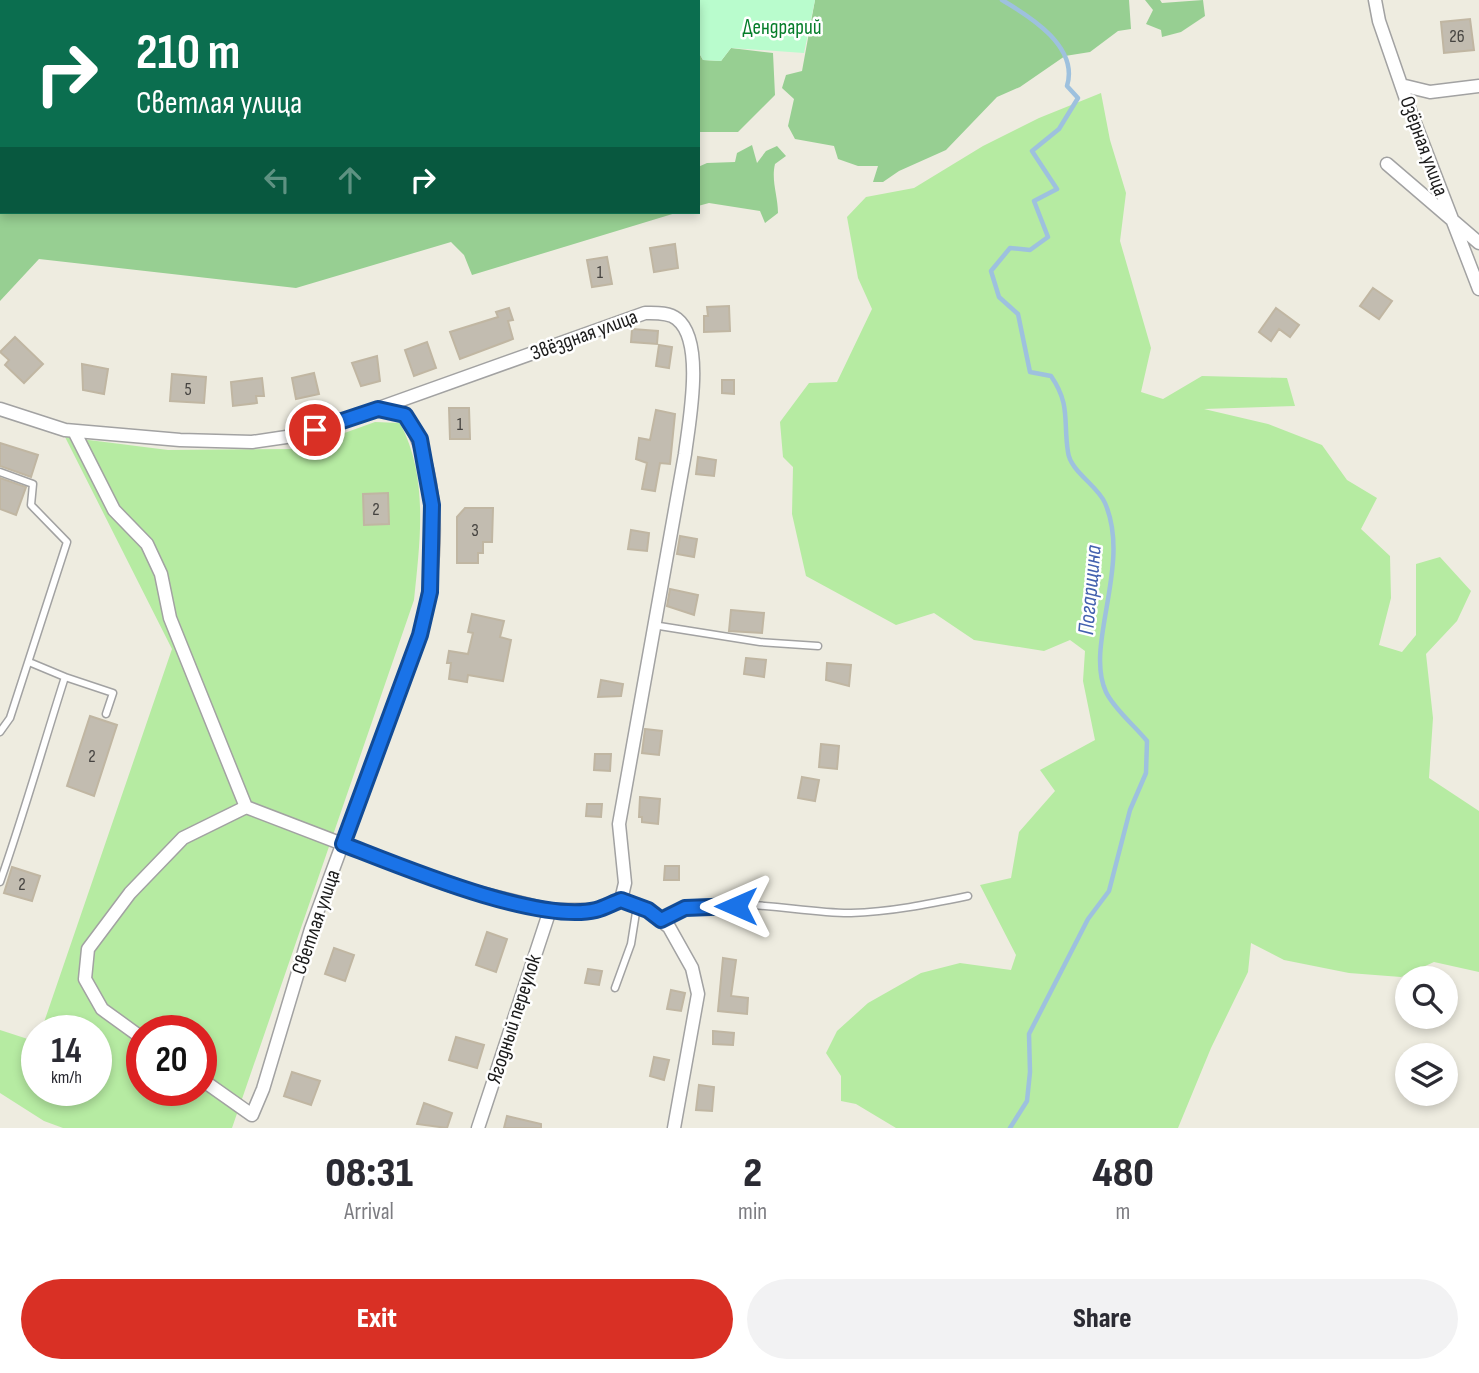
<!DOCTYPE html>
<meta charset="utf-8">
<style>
body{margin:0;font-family:"Sofia Sans Condensed",sans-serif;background:#f2f2f3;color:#2b2b33;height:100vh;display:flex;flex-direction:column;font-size:26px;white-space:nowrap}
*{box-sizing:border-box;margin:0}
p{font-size:23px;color:#7c7c81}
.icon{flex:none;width:38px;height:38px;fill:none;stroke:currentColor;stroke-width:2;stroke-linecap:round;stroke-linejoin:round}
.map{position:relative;height:1128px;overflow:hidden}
.side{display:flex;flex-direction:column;background:#fff;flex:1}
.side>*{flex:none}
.hud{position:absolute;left:0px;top:0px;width:700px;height:214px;box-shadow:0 4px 10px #0003;background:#0b6e4f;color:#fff;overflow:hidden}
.tools{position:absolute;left:1395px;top:966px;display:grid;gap:14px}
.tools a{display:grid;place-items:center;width:63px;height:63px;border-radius:50%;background:#fff;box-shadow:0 4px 10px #0003;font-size:35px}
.speed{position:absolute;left:21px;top:1015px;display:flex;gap:14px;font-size:35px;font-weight:700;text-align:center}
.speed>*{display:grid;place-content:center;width:91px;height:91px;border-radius:50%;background:#fff;box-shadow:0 4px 10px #0003;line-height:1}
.speed small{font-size:18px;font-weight:400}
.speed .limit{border:10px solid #d22;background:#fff;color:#111}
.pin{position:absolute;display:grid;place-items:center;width:60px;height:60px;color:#fff;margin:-30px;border:4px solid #fff;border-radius:50%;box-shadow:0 2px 7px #0007}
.me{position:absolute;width:77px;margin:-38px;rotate:270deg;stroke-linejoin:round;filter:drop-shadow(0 0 5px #0008)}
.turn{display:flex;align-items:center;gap:24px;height:147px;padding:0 21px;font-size:32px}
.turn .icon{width:91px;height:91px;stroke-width:2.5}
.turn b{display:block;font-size:49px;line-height:60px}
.lanes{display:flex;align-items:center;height:66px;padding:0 21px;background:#0003;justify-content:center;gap:35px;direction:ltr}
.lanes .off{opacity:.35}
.eta{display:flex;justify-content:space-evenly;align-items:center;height:119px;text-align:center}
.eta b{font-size:42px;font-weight:800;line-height:49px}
.action{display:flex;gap:14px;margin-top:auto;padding:14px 21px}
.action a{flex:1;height:80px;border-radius:42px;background:#d93025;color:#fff;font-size:28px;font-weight:800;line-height:80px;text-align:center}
.action a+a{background:#f2f2f3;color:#2b2b33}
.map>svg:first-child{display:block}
</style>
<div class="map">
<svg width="1479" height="1128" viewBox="0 0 1479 1128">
<rect width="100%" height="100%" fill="#eeece0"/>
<path fill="#b6eba2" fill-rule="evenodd" d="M 1101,93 L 1110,140 L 1126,193 L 1120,241 L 1151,348 L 1141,392 L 1163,399 L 1202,376 L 1287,378 L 1295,406 L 1204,409 L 1268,424 L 1322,445 L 1347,480 L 1377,498 L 1361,529 L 1390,556 L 1391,598 L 1379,645 L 1402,652 L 1416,635 L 1416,564 L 1440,557 L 1471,591 L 1457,621 L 1426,654 L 1433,718 L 1429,778 L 1479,811 L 1479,972 L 1434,962 L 1401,977 L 1349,973 L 1284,960 L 1251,943 L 1248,972 L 1211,1048 L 1178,1128 L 896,1128 L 856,1104 L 841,1101 L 841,1076 L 826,1053 L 837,1031 L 868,1003 L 921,973 L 960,963 L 1011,970 L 1016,955 L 980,885 L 1011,878 L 1019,832 L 1055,791 L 1040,770 L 1095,740 L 1083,681 L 1085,651 L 1070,640 L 1044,651 L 974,640 L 934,613 L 896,625 L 806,576 L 792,514 L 793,467 L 783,457 L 780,422 L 809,383 L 837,382 L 872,309 L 858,278 L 847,217 L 866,197 L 914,188 L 983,146 L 1039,118 Z
M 375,422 L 400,423 C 429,478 420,541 414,600 L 232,1128 L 63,1128 L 44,1121 L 0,1093 L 0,1030 L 37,1042 L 37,1090 L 96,1090 L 96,1031 L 41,1031 L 172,649 L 65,437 L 168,450 L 300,449 ZM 142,1031 L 201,1031 L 201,1090 L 142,1090 Z"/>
<path fill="#97cf92" d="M 815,0 L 1129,0 L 1131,29 L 1118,31 L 1090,52 L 1065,56 L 1020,87 L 997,97 L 946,150 L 899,171 L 883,182 L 873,182 L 878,166 L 858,166 L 838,159 L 834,146 L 795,139 L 788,126 L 794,99 L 782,88 L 786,75 L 802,71 Z
M 1145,0 L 1160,0 L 1162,3 L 1203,0 L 1205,16 L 1181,32 L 1162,37 L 1161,30 L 1146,24 L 1153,10 Z
M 0,29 L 2,212 L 679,212 L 472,275 L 464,255 L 451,242 L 296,288 L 39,259 L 0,301 Z
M 731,48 L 773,53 L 775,95 L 738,132 L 698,132 L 698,51 L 703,60 L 721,61 Z
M 752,145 L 757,163 L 766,151 L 777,146 L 786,156 L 775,164 C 771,181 778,196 778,213 L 765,223 L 760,211 L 709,203 L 698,206 L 698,167 L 707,163 L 735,162 L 737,153 Z"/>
<path fill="#b9fccd" d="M 231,0 L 815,0 L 804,53 L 731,48 L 721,61 L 703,60 L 698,51 L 698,2 Z"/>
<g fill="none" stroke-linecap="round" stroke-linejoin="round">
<path stroke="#9ec1de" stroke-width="4.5" d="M 1002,0 C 1031,17 1079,47 1067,86 L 1078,98 L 1059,129 L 1032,151 L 1057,189 L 1034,201 L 1048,237 L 1030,250 L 1010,248 L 991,271 L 999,297 L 1018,314 L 1030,372 L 1051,376 C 1071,405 1063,421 1068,452 C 1070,471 1098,486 1105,503 C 1132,565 1084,645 1106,692 C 1114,709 1135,726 1147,741 L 1146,773 L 1130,810 L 1109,891 L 1088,919 L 1029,1034 L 1030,1072 L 1027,1101 L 1010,1128"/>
</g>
<path fill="#c2bcb0" stroke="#c0b6a2" stroke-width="2" d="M 1470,19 L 1474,50 L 1444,53 L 1441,22 Z
M 675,244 L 678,268 L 654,272 L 650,248 Z
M 607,257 L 612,284 L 592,287 L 587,260 Z
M 1373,288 L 1392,301 L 1379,319 L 1360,306 Z
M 729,306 L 730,331 L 704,332 L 704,316 L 708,316 L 707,307 Z
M 509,308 L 513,320 L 508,321 L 513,339 L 460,359 L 450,332 L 498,317 L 496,312 Z
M 1276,308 L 1299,325 L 1290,337 L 1279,329 L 1271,341 L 1259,332 Z
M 632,329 L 658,331 L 657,344 L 631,342 Z
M 15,337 L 43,364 L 24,383 L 5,365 L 9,360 L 0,352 Z
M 427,342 L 436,368 L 414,376 L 405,350 Z
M 659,345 L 672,347 L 669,368 L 656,366 Z
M 377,356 L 380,381 L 361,386 L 352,363 Z
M 82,364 L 108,369 L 104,394 L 83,390 Z
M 314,373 L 319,394 L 296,399 L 292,378 Z
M 172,374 L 206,377 L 204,403 L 170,401 Z
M 262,378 L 264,396 L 256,396 L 257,403 L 233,406 L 231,382 Z
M 722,380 L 734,380 L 734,394 L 722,393 Z
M 449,408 L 469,408 L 470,439 L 450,439 Z
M 656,410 L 675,414 L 670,464 L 660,463 L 655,491 L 642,489 L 647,463 L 636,459 L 639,438 L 650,440 Z
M 0,443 L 38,455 L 31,477 L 0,466 Z
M 698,457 L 716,460 L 714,476 L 696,474 Z
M 0,478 L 26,487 L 16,515 L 0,509 Z
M 388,493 L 389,524 L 364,525 L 363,494 Z
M 465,508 L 493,508 L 492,542 L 483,542 L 483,553 L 478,553 L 478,563 L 457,563 L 457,517 Z
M 631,530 L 649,533 L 647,551 L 628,549 Z
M 680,536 L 697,539 L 694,557 L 677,554 Z
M 670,589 L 698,595 L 694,615 L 667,606 Z
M 731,610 L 764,613 L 762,633 L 729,631 Z
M 472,614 L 504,621 L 500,637 L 511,640 L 503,681 L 468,675 L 467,682 L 449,679 L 451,663 L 447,663 L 449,651 L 468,654 L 473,633 L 468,632 Z
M 746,658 L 766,660 L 764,677 L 744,674 Z
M 827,663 L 851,665 L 849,686 L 826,680 Z
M 601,680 L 623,684 L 621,696 L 598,697 Z
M 90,716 L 117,725 L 94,796 L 67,786 Z
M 645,729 L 662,731 L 659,755 L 642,753 Z
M 821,744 L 839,746 L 837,769 L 819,767 Z
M 595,754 L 611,754 L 610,771 L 594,770 Z
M 802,777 L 819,780 L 815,801 L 798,798 Z
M 640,797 L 660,799 L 658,824 L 642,822 L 642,817 L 639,817 Z
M 587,804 L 602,804 L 601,817 L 586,816 Z
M 665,866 L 679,866 L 679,880 L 664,880 Z
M 12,867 L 40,876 L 32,901 L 4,893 Z
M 487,932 L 507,939 L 496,972 L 476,965 Z
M 334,948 L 354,955 L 345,981 L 325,974 Z
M 723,958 L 736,960 L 731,996 L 748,998 L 747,1014 L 718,1011 Z
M 588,969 L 602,971 L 599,985 L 585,983 Z
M 671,990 L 685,993 L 681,1011 L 667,1009 Z
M 713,1031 L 734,1033 L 733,1045 L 713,1044 Z
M 456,1037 L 484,1045 L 477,1068 L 449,1060 Z
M 654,1057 L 669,1060 L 664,1080 L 650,1076 Z
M 292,1072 L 320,1081 L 311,1105 L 284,1096 Z
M 699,1085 L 714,1087 L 712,1111 L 696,1110 Z
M 424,1103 L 452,1113 L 447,1128 L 417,1124 Z
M 507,1116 L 541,1124 L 541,1128 L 504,1128 Z"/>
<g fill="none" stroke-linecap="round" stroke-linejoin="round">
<defs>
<path id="lane" d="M 0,36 L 2,36
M 0,472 L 33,484 L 31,505 L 67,542 L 10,718 L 0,732
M 653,625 L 760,642 L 818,646
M 65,677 L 113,693 L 106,714
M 0,882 C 24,814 43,746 65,677 L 29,662
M 661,920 C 709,888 795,914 851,913 C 890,912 929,904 968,896
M 615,988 L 631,944 L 637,906"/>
<path id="street" d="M 1375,0 L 1379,21 L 1408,105 L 1479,289
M 1401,85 L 1430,92 L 1479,86
M 1387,164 L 1479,243
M 0,409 L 65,430 L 180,440 L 252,442 L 293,436 L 337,423 L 645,313 C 655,313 669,312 677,319 C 705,341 689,422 685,454 L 619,824 L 625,883 L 621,900
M 74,431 L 114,510 L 147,544 L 161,574 L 170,618 L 246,807 L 452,886 L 550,910 L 594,910 L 621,900 L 647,910 L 669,927 L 692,968 L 698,994 L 674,1128
M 142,1038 L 102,1009 L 85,979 L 88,949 L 130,893 L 183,838 L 246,807
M 201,1079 L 252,1115 L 263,1089 L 311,929 L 420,634 C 437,566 444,477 405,415 L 379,409
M 478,1128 L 550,910"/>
</defs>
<use href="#lane" stroke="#a2a2a2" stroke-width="9"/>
<use href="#street" stroke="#a2a2a2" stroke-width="15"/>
<use href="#lane" stroke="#fff" stroke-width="6"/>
<use href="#street" stroke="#fff" stroke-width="12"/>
</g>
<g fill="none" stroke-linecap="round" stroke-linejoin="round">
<defs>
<path id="route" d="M 315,430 L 378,409 L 405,415 L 420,439 L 432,505 L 430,592 L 420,635 L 343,844 C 400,866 537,924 596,910 C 604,908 613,903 621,900 L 648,910 L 661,920 L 685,908 L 736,906"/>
</defs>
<use href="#route" stroke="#114b97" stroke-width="18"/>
<use href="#route" stroke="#1a73e8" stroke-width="12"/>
</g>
<g text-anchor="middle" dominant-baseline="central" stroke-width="5" stroke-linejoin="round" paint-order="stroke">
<g font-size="18" fill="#454340">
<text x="1457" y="36">26</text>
<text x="600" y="272">1</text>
<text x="188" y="389">5</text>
<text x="460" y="424">1</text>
<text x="376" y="509">2</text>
<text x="475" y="530">3</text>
<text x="92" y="756">2</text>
<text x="22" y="884">2</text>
</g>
<g font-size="21" fill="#067d2a" stroke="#fff">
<text x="782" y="27">Дендрарий</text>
</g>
<g font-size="21" fill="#1b1b1b" stroke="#fff">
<text transform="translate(1424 146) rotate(70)">Озёрная улица</text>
<text transform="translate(584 335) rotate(-20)">Звёздная улица</text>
<text transform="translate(316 922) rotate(-71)">Светлая улица</text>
<text transform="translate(514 1019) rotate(-72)">Ягодный переулок</text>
</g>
<g font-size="23" font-style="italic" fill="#4462af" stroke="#fff">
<text transform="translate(1090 590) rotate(-85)">Погарщина</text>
</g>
</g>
</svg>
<div class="tools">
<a><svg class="icon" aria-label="search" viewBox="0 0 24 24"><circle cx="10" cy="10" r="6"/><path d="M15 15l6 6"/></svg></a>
<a><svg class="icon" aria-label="layers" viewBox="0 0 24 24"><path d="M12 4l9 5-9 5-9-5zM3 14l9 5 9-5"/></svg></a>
</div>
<div class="speed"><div>14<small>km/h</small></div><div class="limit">20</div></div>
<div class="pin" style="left:315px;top:430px;background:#d93025"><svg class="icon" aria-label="arrive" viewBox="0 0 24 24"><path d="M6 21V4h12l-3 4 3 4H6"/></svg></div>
<svg class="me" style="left:736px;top:906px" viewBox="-20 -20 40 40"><path d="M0-17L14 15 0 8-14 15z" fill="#1a73e8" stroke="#fff" stroke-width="4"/></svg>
<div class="hud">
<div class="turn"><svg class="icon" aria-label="right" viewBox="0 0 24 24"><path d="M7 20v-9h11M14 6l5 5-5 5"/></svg><div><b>210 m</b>Светлая улица</div></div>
<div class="lanes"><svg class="icon off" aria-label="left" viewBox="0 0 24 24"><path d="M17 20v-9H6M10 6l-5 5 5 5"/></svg><svg class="icon off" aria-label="ahead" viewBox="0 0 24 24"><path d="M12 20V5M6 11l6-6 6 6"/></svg><svg class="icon" aria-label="right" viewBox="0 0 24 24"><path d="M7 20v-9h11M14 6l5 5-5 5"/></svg></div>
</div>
</div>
<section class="side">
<div class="eta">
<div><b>08:31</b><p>Arrival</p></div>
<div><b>2</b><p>min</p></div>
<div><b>480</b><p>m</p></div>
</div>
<div class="action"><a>Exit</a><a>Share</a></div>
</section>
